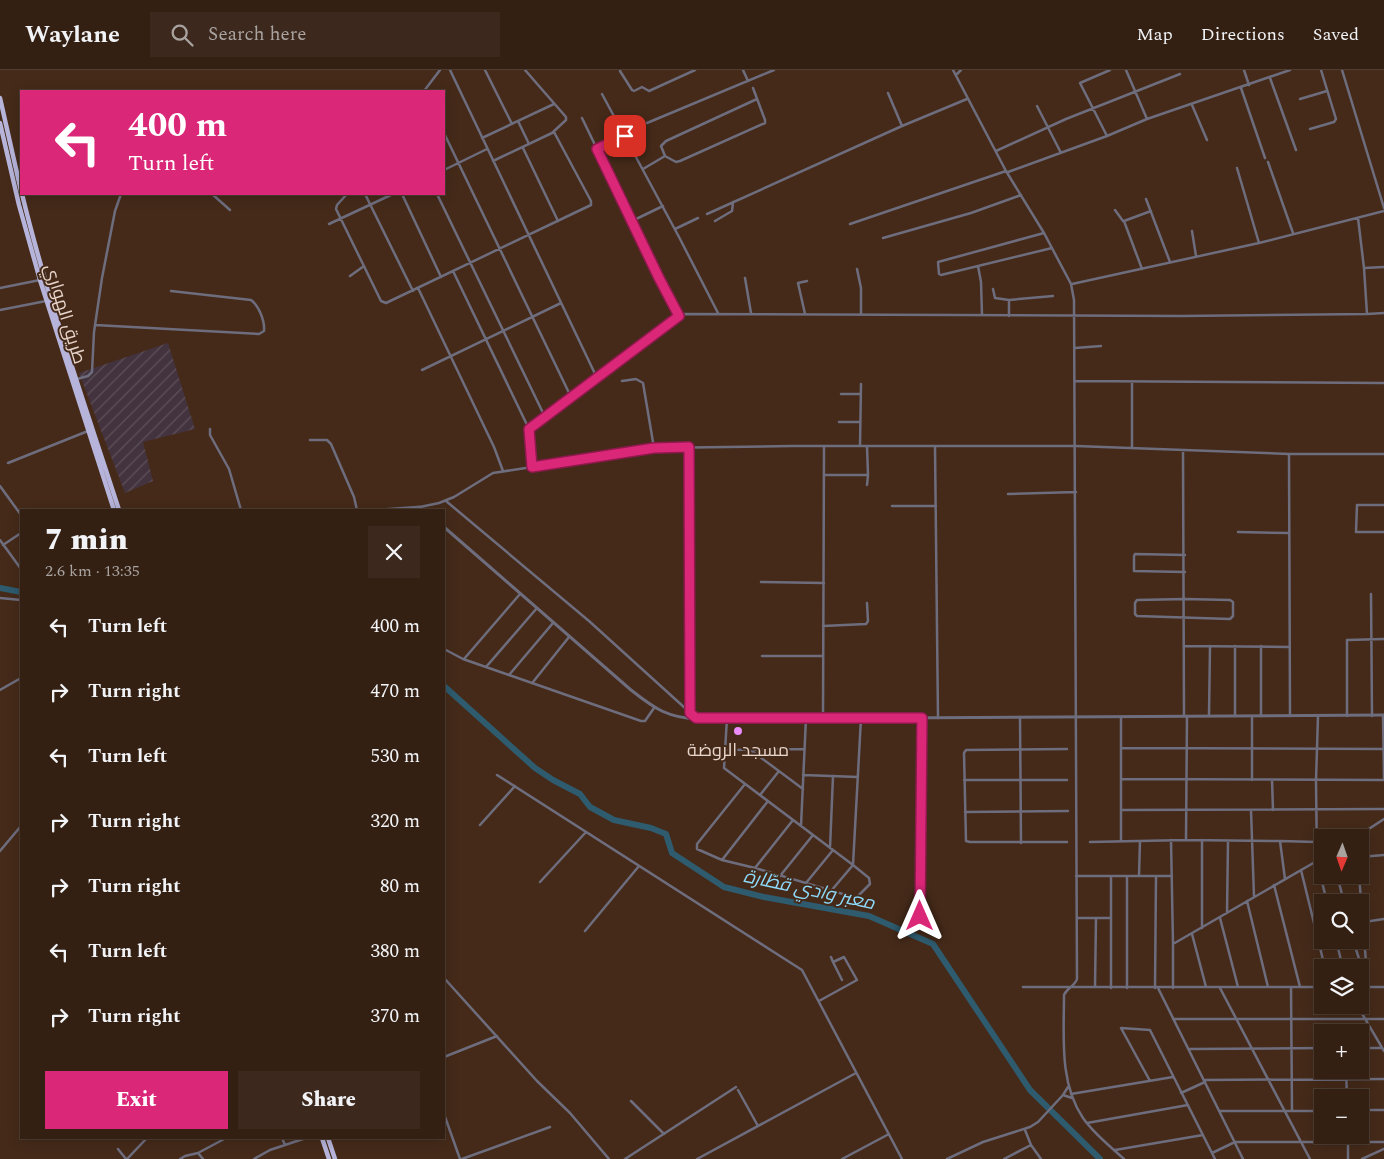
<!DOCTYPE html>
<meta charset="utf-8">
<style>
body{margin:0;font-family:Spectral,Cairo,serif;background:#3c281c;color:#f1f3f6;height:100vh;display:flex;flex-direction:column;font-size:19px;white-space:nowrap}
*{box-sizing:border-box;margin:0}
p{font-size:16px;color:#a9a3a0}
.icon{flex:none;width:28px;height:28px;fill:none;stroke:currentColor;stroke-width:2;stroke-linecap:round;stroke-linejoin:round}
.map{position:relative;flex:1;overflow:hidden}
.panel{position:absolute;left:20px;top:439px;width:425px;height:630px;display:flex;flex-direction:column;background:#342013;border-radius:0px;box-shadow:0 2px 12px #0003,0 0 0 1px #4e3e33}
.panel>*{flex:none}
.guide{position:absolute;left:20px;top:20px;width:425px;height:105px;border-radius:0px;box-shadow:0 2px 12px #0003,0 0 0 1px #4e3e33;background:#db2777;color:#fff;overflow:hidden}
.needle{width:32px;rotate:182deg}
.fabs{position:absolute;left:1314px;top:759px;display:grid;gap:10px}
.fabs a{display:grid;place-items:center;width:55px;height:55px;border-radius:0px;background:#342013;box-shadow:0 2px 12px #0003,0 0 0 1px #4e3e33;font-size:25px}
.pin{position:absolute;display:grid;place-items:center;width:42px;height:42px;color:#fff;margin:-21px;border-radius:10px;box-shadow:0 2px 8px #0006}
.me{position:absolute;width:55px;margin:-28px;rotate:0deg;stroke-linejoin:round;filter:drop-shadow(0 0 4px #0008)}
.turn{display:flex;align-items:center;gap:18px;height:105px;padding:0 25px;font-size:22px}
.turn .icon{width:65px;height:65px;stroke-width:2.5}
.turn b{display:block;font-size:35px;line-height:42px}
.round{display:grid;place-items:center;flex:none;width:52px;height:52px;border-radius:0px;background:#3c281c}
.summary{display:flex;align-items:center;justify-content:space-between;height:85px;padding:0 25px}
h1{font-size:30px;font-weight:800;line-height:38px}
.action{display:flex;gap:10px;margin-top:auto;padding:10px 25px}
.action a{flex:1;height:58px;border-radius:0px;background:#db2777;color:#fff;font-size:20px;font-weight:800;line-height:58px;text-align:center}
.action a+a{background:#3c281c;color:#f1f3f6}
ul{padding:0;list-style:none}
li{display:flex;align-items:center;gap:15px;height:65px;padding:0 25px}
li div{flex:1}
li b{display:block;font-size:19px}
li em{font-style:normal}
header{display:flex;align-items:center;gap:30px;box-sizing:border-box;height:70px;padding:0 25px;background:#342013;border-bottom:1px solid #4e3e33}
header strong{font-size:24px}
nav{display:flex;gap:28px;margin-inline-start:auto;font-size:18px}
.search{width:350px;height:45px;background:#3c281c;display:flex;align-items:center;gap:12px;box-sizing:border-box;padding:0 18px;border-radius:0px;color:#a9a3a0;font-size:19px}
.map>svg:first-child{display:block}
</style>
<header>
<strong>Waylane</strong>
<div class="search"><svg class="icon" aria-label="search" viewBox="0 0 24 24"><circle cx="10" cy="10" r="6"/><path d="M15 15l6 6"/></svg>Search here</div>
<nav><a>Map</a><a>Directions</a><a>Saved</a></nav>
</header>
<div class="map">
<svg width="1384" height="1089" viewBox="0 0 1384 1089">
<defs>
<pattern id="industrial-furrows" width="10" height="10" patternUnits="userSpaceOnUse" patternTransform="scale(1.25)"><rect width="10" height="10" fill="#43333f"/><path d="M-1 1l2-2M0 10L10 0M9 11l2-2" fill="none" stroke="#5e5059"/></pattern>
</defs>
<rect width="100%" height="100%" fill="#452a19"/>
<path fill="url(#industrial-furrows)" d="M 168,273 L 195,359 L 143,372 L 153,411 L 125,423 L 79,303 Z"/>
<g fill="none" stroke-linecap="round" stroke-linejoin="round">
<path stroke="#2e5b6e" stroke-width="6" d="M 0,518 L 21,522
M 444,616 L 535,698 L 553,710 L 580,724 L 590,737 L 614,750 L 651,758 L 666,764 L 672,783 L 724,817 L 764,827 L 869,846 L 933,874 L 1030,1020 L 1100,1089"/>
<path stroke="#6e6d7e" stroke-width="2.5" d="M 450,0 L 597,308
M 485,0 L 512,54
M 743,0 L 748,11
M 953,0 L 1006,101 L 1044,163 L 1071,214 L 1074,230 L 1077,909 C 1075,916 1067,918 1064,925 C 1064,966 1059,1013 1083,1048 C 1094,1064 1110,1076 1124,1089
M 1126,0 L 1147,49
M 1244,0 L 1249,15
M 1342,0 L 1384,138
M 620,1 L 632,20 L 634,21 L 642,17 L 649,21 L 695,0
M 956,5 L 961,0
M 1270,8 L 1296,80
M 1241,18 L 1265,88
M 424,21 L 440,0
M 888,23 L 902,56
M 602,24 L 679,167 L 718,243
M 1300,29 L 1327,21
M 1192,35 L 1207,70
M 1037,36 L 1061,83
M 582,48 L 653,195 L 679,246
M 518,51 L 529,74
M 647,53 L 774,0
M 1310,59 L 1334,52 L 1336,49 L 1321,0
M 444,63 L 571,327
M 1107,66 L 1080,13 L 1110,0
M 482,68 L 554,34
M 523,78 L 558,151
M 597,79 L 644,56
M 996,81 L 1066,49 L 1180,4
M 665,86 L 661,76 L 666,71 L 757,29
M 493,91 L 552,63 L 566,50 L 566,47 L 525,0
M 1268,92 L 1293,163
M 1237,98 L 1259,173
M 643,99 L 665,86 L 676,92 L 680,91 L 765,53 L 765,50 L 753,18
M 444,100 L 487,79
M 1008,102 L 1107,66 L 1147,49 L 1290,0
M 212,124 L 230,140
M 347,124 L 337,135 L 336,139 L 381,231 L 386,233 L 591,135 L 591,131 L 554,62
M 365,124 L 413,221
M 402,124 L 441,207
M 437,124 L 545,347
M 1146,129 L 1170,192
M 1115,140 L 1123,151
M 707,144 L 902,56 L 967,29
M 1358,148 L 1364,198
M 632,151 L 663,136
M 715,151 L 732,141 L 733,132
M 329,154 L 393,124
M 850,154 L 1006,101
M 675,159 L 698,148
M 1192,161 L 1196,186
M 1044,163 L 938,192 L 939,204 L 941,205 L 1052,178
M 883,168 L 971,143 L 1021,125
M 978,196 L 981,212 L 982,245
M 857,199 L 861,218 L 861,244
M 1142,199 L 1124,151 L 1151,141
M 453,201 L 529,359
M 350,206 L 364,196
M 745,208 L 751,243
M 1072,214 L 1259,173 L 1384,141
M 0,218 L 40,210
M 418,218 L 494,377 L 503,401
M 993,219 L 995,228 L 1009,230
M 0,240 L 46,231
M 805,244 L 798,213 L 807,211
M 1367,244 L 1384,243
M 1009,246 L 1009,230 L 1053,226
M 95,255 L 259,264 L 264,261 C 265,251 259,236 251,230 L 171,221
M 1075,278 L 1101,276
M 422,300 L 561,233
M 77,309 L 88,306 L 92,302 L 94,262 L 102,208 L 115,141 L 121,124
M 622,311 L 636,309 L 643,313 L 654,378
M 1075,311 L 1384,313
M 841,324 L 861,324
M 839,352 L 860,352
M 210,359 L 210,365 L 229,399 L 241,440
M 310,370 L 327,370 L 331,374 L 354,427 L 357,440
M 860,376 L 861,314
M 689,377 L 690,643
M 935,377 L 938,648
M 1132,378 L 1132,312
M 1183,380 L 1184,646
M 1289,384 L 1290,646
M 8,393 L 88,361
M 532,397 L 529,359 L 684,244 L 1181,246 L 1367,244 L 1364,198 L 1384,197
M 824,405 L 868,405 L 867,376
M 867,415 L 868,405
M 0,416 L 21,445
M 1008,424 L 1076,422
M 446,431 L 589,551 L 696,648
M 1384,435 L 1357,435 L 1356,462 L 1384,462
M 892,436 L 936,436
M 420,437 L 439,433 L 454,427 L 493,403 L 654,378 L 792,376 L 1076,376 L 1289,384 L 1384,384
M 1238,462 L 1289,463
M 0,470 L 21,499
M 3,475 L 21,463
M 1185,485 L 1135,484 L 1134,486 L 1134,501 L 1185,502
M 761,512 L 824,513
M 1371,524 L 1372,646
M 0,528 L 21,530
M 1185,529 L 1230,530 L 1233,532 L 1233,546 L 1230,549 L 1137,546 L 1135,544 L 1135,533 L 1137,530 Z
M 823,556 L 866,554 L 868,551 L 867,533
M 1184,576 L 1290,577
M 1235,576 L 1235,646
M 1261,576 L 1261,646
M 444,579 L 463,589 L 641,651 L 645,651 L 654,638
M 762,586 L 823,586
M 464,589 L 520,524
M 486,597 L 537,538
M 509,605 L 553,553
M 533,612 L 569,567
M 0,620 L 21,608
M 1383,645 L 1384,708
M 1187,646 L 1186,770 L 1280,771 L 1285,809
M 1209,646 L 1210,576
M 1252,646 L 1252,710
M 1318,646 L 1316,711 L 1317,792 L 1327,832
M 1347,646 L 1347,570 L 1384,569
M 1020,647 L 1021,773
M 1121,647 L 1121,678
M 727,648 L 724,698 L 853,795 L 869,808 L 870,814 L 858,826 L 853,827 L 755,798 L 722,790 L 697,779 L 697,774 L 745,714
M 823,648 L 824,376
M 725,680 L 804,679
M 752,681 L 803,719
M 497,705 L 802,900 L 902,1089
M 803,705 L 858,707
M 1121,709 L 1384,710
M 964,710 L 1067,710
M 1272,710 L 1273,740
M 760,725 L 779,701
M 1121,740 L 1384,739
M 1251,740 L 1254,827
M 965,742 L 1068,741
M 480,755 L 515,716
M 801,756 L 806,648
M 1355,768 L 1384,749
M 1171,770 L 1173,874
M 1202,770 L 1202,858
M 1121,771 L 1121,678 L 1384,679
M 1280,771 L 1316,772
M 1067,772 L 970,772 L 966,771 L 964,683 L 966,680 L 1067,679
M 1090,772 L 1186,770
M 830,778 L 833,706
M 0,781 L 21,756
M 1360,787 L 1384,785
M 722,790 L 768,731
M 755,798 L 793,750
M 1301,800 L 1325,898
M 1337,805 L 1344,832
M 780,806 L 813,765
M 1076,806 L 1172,806
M 1139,806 L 1140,771
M 540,812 L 586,762
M 806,813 L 833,780
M 1274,815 L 1300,917
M 831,821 L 853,795 L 861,648
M 1247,831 L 1268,917
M 1227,843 L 1228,771
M 920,846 L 922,648
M 1077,848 L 1111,848
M 1220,848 L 1238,917
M 1364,852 L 1384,849
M 585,861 L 639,796
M 1192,864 L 1206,917
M 1336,870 L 1343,898
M 1353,870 L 1368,917 L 1359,805
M 831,887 L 833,892
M 444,908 L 537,1011 L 570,1043 L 609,1089
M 1023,917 L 1322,917
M 1095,917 L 1096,848
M 1291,917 L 1292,1041
M 1360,917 L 1384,917
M 1111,918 L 1111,806
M 1127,918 L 1127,806
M 1155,918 L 1156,806
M 1158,918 L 1243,1089
M 1173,918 L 1173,874 L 1322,788
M 1220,918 L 1310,1089
M 819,931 L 857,910 L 844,887 L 833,892 L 842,910
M 1357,935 L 1384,981
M 1173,949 L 1384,949
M 1360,978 L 1382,978
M 1189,979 L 1322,978
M 444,987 L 497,966
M 1346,1000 L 1347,1028
M 1204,1010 L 1384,1009
M 1150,1011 L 1121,958 L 1150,960 L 1215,1089
M 738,1020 L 758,1056
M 1181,1023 L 1205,1012
M 1071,1024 L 1173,1007
M 1063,1025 L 1072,1028
M 631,1031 L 664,1064
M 1360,1040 L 1384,1040
M 1219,1041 L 1322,1041
M 444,1044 L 460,1089
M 1087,1053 L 1188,1035
M 1025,1060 L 1031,1075 L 1041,1089
M 1348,1065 L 1348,1089
M 282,1068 L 285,1075
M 118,1079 L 126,1089
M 1115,1080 L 1203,1065
M 198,1083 L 226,1068
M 1212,1083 L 1235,1072 L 1384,1072
M 127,1089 L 147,1068
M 180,1089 L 185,1086 L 198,1083 L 203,1089
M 254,1089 L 270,1080 L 306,1068
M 462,1089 L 550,1057
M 625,1089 L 736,1017
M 697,1089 L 856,1003
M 842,1089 L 889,1064
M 947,1089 L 983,1072 L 1030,1057 L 1038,1052 L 1063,1025 L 1068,1017
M 1004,1089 L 1031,1075
M 1362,1089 L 1384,1079"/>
<path stroke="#6e6d7e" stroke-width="3" d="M 379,440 L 420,437 L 423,440
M 444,457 L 631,620 C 655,639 668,648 699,649 L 1384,645"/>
<path stroke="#b6b4da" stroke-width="4.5" d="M 0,28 L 21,121
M 0,53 L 19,135 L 40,210 L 114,440
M 22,124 C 48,231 85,335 119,440
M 322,1068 L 329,1089
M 328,1068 L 335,1089"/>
</g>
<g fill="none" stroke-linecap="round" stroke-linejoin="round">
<defs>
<path id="route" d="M 625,66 L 597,79 L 659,208 L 679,246 L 529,359 L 532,397 L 654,378 L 689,377 L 690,643 L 696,648 L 922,648 L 920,846"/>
</defs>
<use href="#route" stroke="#8e194d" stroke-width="12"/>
<use href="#route" stroke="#db2777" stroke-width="9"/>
</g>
<circle fill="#ec8cfa" stroke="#452a19" stroke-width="2" cx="738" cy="661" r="5"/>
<g text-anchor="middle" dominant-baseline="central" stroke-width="4" stroke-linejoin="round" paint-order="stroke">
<g font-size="18" fill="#e7d4ca" stroke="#452a19">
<text transform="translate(65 244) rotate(73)">طريق الهواري</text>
</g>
<g font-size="18" fill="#e7d4ca" stroke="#452a19">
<text x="738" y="680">مسجد الروضة</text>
</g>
<g font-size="19" font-style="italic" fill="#8edafb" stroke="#452a19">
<text transform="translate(809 820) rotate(12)">معبر وادي قطّارة</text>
</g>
</g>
</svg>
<div class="fabs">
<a><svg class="needle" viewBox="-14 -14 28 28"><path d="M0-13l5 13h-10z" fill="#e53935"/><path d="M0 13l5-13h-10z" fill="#a9a3a0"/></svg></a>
<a><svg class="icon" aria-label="search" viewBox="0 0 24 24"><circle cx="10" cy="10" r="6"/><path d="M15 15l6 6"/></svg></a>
<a><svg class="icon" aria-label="layers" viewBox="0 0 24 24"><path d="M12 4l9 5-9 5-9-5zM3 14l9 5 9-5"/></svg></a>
<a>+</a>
<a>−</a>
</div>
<div class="pin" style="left:625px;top:66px;background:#d93025"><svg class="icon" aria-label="arrive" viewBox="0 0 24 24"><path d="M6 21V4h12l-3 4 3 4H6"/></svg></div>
<svg class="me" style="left:920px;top:846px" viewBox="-20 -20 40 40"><path d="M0-17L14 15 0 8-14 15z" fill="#db2777" stroke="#fff" stroke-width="4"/></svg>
<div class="guide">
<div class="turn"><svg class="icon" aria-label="left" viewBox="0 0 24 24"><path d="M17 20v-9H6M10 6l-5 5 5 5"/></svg><div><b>400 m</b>Turn left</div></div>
</div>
<section class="panel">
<div class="summary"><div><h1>7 min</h1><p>2.6 km · 13:35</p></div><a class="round"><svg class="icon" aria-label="close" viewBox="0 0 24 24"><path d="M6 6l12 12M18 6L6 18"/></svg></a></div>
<ul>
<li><svg class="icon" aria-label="left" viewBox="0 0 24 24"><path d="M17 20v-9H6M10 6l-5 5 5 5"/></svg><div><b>Turn left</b></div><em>400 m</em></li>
<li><svg class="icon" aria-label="right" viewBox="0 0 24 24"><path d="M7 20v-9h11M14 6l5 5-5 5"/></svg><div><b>Turn right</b></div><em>470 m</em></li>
<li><svg class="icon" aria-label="left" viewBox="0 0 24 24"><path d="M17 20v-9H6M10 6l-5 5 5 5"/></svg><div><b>Turn left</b></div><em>530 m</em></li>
<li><svg class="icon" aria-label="right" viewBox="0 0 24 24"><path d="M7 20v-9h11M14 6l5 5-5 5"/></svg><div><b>Turn right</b></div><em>320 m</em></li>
<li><svg class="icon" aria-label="right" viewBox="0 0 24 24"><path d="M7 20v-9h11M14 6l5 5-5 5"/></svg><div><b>Turn right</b></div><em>80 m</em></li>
<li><svg class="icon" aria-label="left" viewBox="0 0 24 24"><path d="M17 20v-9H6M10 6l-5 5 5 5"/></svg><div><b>Turn left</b></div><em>380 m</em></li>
<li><svg class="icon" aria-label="right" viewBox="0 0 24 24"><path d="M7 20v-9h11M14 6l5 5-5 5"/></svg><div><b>Turn right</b></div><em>370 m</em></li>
</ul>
<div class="action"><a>Exit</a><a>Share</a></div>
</section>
</div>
